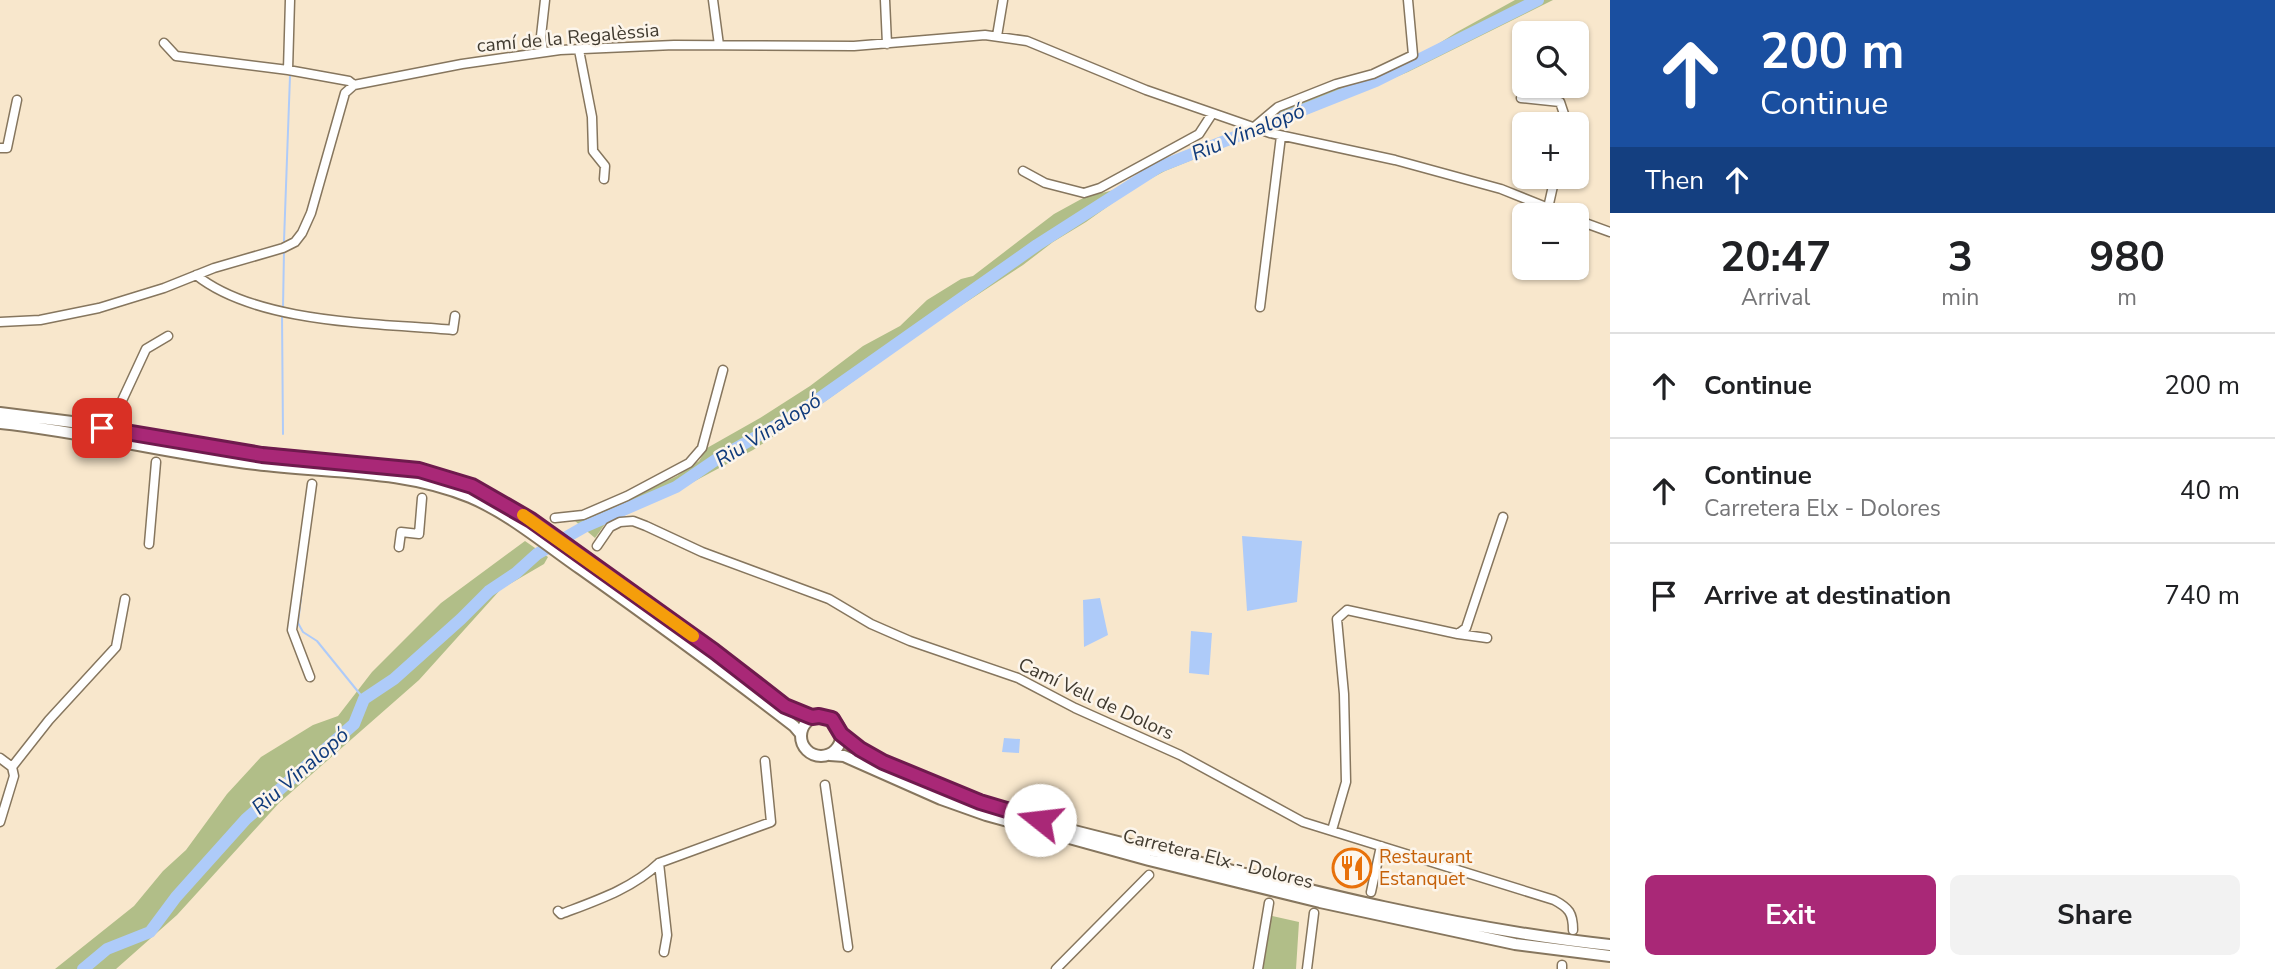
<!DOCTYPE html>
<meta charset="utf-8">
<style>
body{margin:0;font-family:"Nunito Sans",sans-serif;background:#f2f2f2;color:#202124;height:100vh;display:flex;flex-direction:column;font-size:26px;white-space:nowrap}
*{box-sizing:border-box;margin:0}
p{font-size:23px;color:#757577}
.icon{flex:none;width:38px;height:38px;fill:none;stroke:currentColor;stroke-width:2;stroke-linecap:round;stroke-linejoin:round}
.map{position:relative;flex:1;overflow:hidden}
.sheet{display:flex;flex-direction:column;background:#fff;width:665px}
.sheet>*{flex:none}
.guide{background:#1a4fa0;color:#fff;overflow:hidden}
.tools{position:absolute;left:1512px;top:21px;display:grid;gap:14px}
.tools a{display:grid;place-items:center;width:77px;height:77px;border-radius:10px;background:#fff;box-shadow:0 2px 5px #0004;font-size:35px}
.pin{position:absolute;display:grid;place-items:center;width:60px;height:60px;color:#fff;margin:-30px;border-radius:14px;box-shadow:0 4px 10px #0006}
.me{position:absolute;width:77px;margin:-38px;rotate:286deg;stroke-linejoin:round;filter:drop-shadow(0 0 5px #0008)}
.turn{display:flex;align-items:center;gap:24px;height:147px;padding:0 35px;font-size:32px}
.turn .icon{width:91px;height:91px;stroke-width:2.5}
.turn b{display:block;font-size:49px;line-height:60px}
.then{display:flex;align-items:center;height:66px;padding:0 35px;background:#0003;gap:14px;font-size:26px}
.eta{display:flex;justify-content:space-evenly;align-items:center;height:119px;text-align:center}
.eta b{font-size:42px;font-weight:700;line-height:49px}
.button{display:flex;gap:14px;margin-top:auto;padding:14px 35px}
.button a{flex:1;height:80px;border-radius:10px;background:#a92877;color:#fff;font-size:28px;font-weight:700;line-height:80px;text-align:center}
.button a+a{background:#f2f2f2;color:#202124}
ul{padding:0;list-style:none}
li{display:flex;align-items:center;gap:21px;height:105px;padding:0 35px;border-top:2px solid #e0e0e0}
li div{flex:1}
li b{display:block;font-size:26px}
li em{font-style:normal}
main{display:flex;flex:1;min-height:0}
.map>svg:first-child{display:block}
</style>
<main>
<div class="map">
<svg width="1610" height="969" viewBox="0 0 1610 969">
<rect width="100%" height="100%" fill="#f8e7cc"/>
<path fill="#b1be88" d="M 1515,0 L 1553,0 L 1408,72 L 1279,126 L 1265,124 L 1282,109 L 1416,58 L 1457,32 Z
M 1237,131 L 1251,136 L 1165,171 L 1135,187 L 1086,222 L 1053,242 L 1023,265 L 936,322 L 802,418 L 753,450 L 665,497 L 605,524 L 595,538 L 575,521 L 625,501 L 677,476 L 699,461 L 707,448 L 760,418 L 810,386 L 863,346 L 900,326 L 927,300 L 961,279 L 973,276 L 1054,214 L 1085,197 L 1114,190 L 1162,161 Z
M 525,541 L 548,557 L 544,564 L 501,589 L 419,680 L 279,803 L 177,915 L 116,969 L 55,969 L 134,906 L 163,871 L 186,850 L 227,794 L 261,757 L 313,725 L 338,716 L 372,672 L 441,603 Z
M 1268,915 L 1299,922 L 1296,969 L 1262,969 Z"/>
<path fill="#aecbf9" d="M 1242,536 L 1302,541 L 1297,602 L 1247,611 Z
M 1100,598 L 1108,635 L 1084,647 L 1083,600 Z
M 1191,631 L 1212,633 L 1209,675 L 1189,673 Z
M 1004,738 L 1020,739 L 1019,753 L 1002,752 Z"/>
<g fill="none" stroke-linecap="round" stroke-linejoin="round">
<path stroke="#aecbf9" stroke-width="2" d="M 284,241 L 290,76
M 283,308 L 284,251
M 282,316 L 283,434
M 307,547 L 298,623 L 303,632 L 317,641 L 364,699"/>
<path stroke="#aecbf9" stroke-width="12" d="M 83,969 L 107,949 L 150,932 L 176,897 L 246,819 L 354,724 L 364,699 L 394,679 L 461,619 L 489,591 L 516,573 L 537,554 L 584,527 L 676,487 L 717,459 L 800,412 L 1037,245 L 1159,167 L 1376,81 L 1538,0"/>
<defs>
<path id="minor" d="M 290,0 L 288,70 L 349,81 L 354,85
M 713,0 L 719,45
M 885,0 L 887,44
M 997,36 L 1003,0
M 164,43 L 176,56 L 288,70
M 579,50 L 592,117 L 593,151 L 605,166 L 604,179
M 543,52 L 541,36 L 545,0
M 1521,98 L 1560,102 L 1564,114 L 1561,124
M 1253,128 L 1278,107 L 1336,84 L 1373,74 L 1413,55 L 1408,0
M 0,148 L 7,148 L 17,100
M 1023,171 L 1045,183 L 1084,193 L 1100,188 L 1199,134 L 1212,114
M 1548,208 L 1555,177
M 1577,220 L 1610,232
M 196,275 C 257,324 377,323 453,330 L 455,316
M 1260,307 L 1281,136
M 0,322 L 40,320 L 99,308 L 164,288 L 214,268 L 283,248 L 295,242 L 302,233 L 311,213 L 345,93 L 354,85 L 462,64 L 560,50 L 674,45 L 854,46 L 985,35 L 1027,41 L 1146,90 L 1270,133 L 1395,160 L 1501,189 L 1566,215
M 113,420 L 146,349 L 168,336
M 555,518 L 583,515 L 627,496 L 689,463 L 702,448 L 723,370
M 149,544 L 156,462
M 597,546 L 610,527 L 620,522 L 633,521 L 646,526 L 702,552 L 829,599 L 871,624 L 910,641 L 1018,678 L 1075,708 L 1180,755 L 1303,822 L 1554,900 C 1569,908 1573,913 1573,930
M 399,547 L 401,532 L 419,534 L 422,498
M 1458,634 L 1487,638
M 310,677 L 292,630 L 312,484
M 0,758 L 12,767 L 14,776 L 0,822
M 12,767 L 49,720 L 116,647 L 125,599
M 825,785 L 848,947
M 1332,830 L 1346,782 L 1344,694 L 1337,619 L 1347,610 L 1458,634 L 1466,628 L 1503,517
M 1371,892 L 1381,846
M 558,911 L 561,914 C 595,901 632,889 659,863
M 664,952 L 667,935 L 659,863 L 771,822 L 765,761
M 1056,969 L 1149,875
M 1258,969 L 1269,903
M 1307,969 L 1314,913
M 1562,969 L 1562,965"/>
<path id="secondary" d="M 0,413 L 72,422 L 219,449 L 420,470 L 472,486 L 531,520 L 785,706 L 812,717
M 0,423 C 86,432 170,454 256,464 C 327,473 403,469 470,497 C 510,514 545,544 581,569 C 653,620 724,672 794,726 L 800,733
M801 736a20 20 0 1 1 40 0a20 20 0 1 1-40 0Z
M 841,734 C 919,798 1060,827 1158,852 C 1306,890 1457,929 1610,945
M 830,755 L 844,756 L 941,799 L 986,815 L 1149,860 L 1320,902 L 1515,944 L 1610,956"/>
</defs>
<use href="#minor" stroke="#86765e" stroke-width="11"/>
<use href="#secondary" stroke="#86765e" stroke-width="14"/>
<use href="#minor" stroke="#fff" stroke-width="8"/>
<use href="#secondary" stroke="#fff" stroke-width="10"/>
</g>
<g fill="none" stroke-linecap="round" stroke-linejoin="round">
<defs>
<path id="route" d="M 102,428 L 262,455 L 419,470 L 472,486 L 531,520 L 714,651 L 785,706 L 812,717 L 819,716 L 832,719 L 841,734 L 860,749 L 883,762 L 980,802 L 1040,820"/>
</defs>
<use href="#route" stroke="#6e1a4d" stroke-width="18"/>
<use href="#route" stroke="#a92877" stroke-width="12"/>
<path stroke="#f59e0b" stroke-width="12" d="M 523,515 L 693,636"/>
</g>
<defs>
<symbol id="restaurant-ring" viewBox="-11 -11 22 22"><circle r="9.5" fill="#fcf5eb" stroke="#e8710a" stroke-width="1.5"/><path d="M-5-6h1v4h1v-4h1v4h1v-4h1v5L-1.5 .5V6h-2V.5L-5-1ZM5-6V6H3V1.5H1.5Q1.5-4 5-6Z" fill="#e8710a"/></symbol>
</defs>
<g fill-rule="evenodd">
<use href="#restaurant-ring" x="1330" y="846" width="44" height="44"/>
</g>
<g text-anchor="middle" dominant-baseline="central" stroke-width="5" stroke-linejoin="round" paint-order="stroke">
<g font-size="19" fill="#403a2f" stroke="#fcf5eb">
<text transform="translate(568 38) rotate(-5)">camí de la Regalèssia</text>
<text transform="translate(1096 699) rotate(25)">Camí Vell de Dolors</text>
<text transform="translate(1218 859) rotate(14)">Carretera Elx - Dolores</text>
</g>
<g font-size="19" fill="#c56008" stroke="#fcf5eb" text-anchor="start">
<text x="1379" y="857">Restaurant<tspan x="1379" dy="22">Estanquet</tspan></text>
</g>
<g font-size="21" font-style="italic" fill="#103b7c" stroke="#fcf5eb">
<text transform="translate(1248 132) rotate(-22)">Riu Vinalopó</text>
<text transform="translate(768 430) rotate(-32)">Riu Vinalopó</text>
<text transform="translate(300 771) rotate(-41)">Riu Vinalopó</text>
</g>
</g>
</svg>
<div class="tools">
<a><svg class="icon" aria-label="search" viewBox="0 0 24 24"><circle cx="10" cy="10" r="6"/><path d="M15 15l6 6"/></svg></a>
<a>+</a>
<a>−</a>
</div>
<div class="pin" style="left:102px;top:428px;background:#d93025"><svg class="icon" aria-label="arrive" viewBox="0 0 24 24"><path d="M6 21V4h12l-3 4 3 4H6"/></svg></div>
<svg class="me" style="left:1040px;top:820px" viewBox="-20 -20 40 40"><circle r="19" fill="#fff"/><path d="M0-13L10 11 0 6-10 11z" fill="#a92877"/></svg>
</div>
<section class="sheet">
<div class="guide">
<div class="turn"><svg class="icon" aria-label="ahead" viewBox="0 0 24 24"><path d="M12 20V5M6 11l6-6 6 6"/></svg><div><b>200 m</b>Continue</div></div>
<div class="then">Then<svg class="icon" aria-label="ahead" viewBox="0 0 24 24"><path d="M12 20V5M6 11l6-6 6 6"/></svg></div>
</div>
<div class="eta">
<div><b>20:47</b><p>Arrival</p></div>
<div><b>3</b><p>min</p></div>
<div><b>980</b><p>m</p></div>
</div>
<ul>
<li><svg class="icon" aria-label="ahead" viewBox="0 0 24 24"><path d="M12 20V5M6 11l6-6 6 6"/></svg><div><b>Continue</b></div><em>200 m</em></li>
<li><svg class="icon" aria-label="ahead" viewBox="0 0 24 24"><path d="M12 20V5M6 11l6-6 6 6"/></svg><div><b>Continue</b><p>Carretera Elx - Dolores</p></div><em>40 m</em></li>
<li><svg class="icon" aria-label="arrive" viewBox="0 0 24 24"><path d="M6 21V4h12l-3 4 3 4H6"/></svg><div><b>Arrive at destination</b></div><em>740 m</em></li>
</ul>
<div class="button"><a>Exit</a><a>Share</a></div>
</section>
</main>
